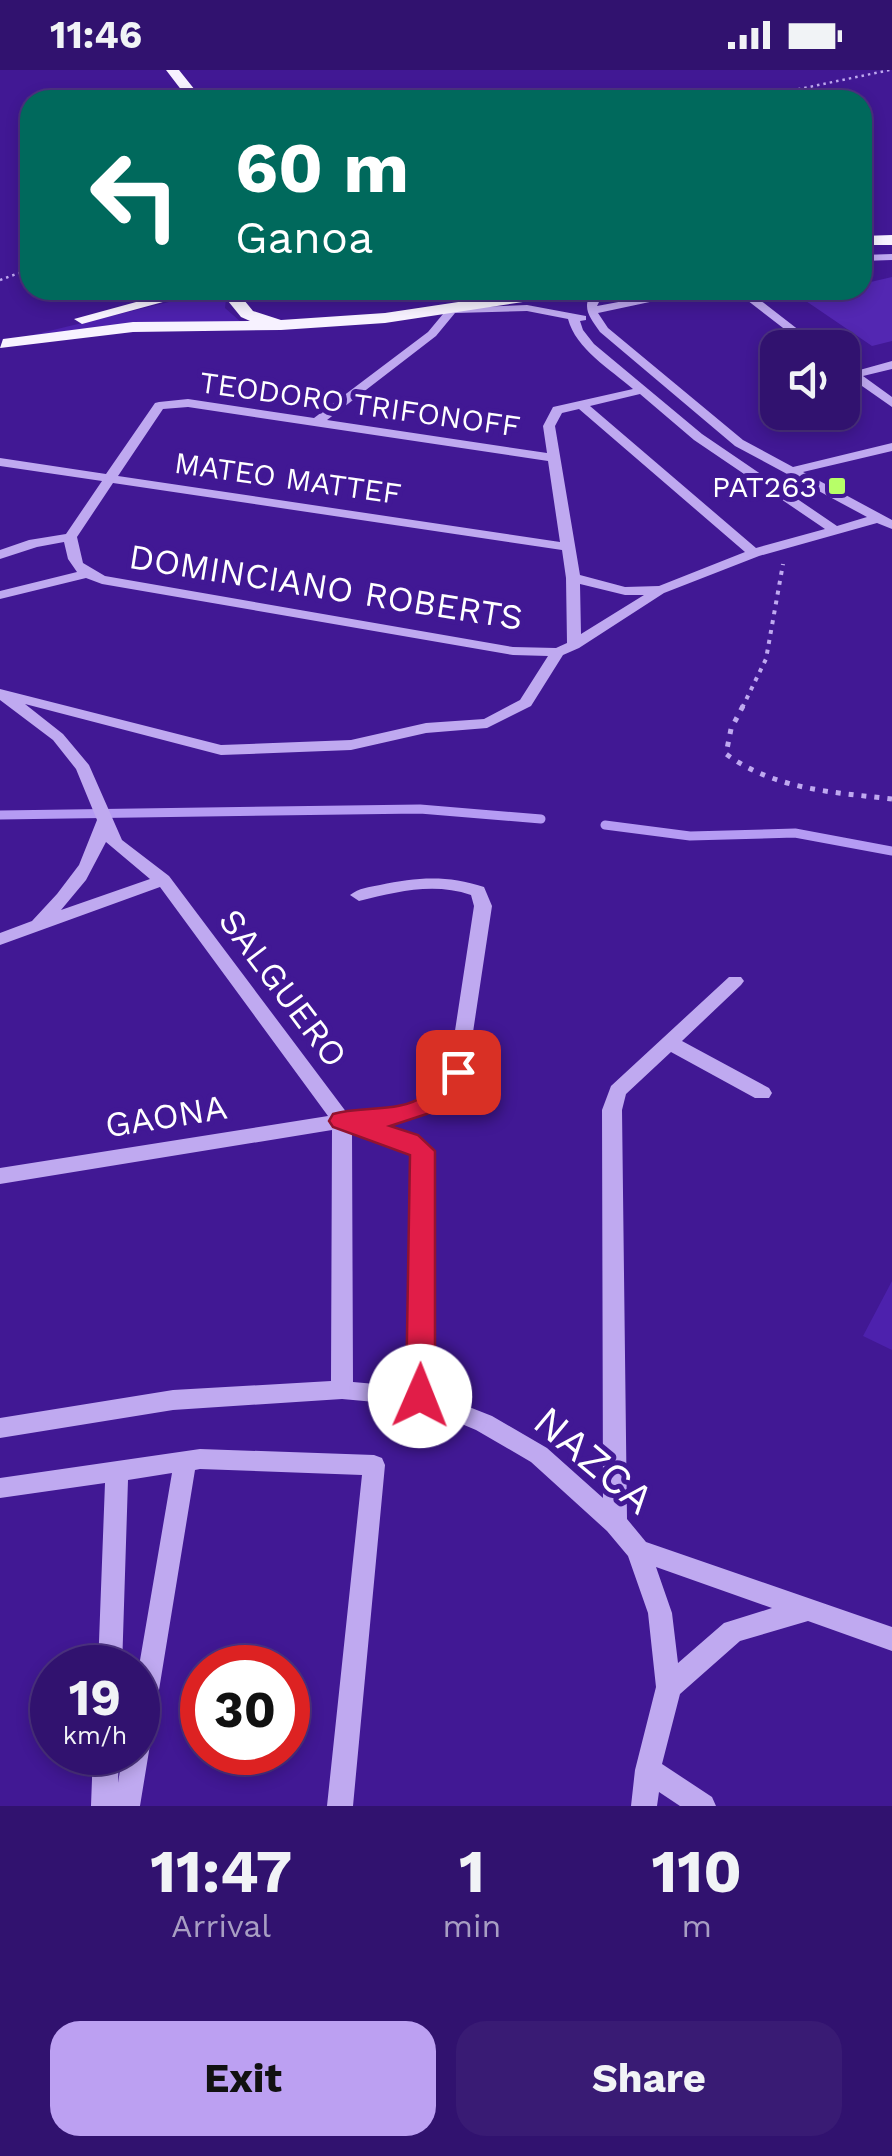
<!DOCTYPE html>
<style>
body{margin:0;font-family:"Work Sans",sans-serif;background:#391b74;color:#f1f3f6;height:100vh;display:flex;flex-direction:column;font-size:38px;white-space:nowrap}
*{box-sizing:border-box;margin:0}
p{font-size:32px;color:#a89ec3}
.icon{flex:none;width:55px;height:55px;fill:none;stroke:currentColor;stroke-width:2;stroke-linecap:round;stroke-linejoin:round}
.map{position:relative;height:1736px;overflow:hidden}
.drawer{display:flex;flex-direction:column;background:#31126f;flex:1}
.drawer>*{flex:none}
.banner{position:absolute;left:20px;top:20px;width:852px;height:210px;border-radius:30px;box-shadow:0 5px 15px #0003,0 0 0 2px #4c3282;background:#00695c;color:#fff;overflow:hidden}
.buttons{position:absolute;left:760px;top:260px;display:grid;gap:20px}
.buttons a{display:grid;place-items:center;width:100px;height:100px;border-radius:20px;background:#31126f;box-shadow:0 5px 15px #0003,0 0 0 2px #4c3282;font-size:50px}
.speed{position:absolute;left:30px;top:1575px;display:flex;gap:20px;font-size:50px;font-weight:700;text-align:center}
.speed>*{display:grid;place-content:center;width:130px;height:130px;border-radius:50%;background:#31126f;box-shadow:0 5px 15px #0003,0 0 0 2px #4c3282;line-height:1}
.speed small{font-size:25px;font-weight:400}
.speed .limit{border:15px solid #d22;background:#fff;color:#111}
.pin{position:absolute;display:grid;place-items:center;width:85px;height:85px;color:#fff;margin:-42px;border-radius:20px;box-shadow:0 5px 15px #0006}
.me{position:absolute;width:110px;margin:-55px;rotate:1deg;stroke-linejoin:round;filter:drop-shadow(0 0 8px #0008)}
.turn{display:flex;align-items:center;gap:35px;height:210px;padding:0 50px;font-size:45px}
.turn .icon{width:130px;height:130px;stroke-width:2.5}
.turn b{display:block;font-size:70px;line-height:85px}
.eta{display:flex;justify-content:space-evenly;align-items:center;height:170px;text-align:center}
.eta b{font-size:60px;font-weight:700;line-height:70px}
.button{display:flex;gap:20px;margin-top:auto;padding:20px 50px}
.button a{flex:1;height:115px;border-radius:30px;background:#bca0f2;color:#111;font-size:40px;font-weight:700;line-height:115px;text-align:center}
.button a+a{background:#391b74;color:#f1f3f6}
.status{display:flex;justify-content:space-between;align-items:center;height:70px;padding:0 50px;background:#31126f;direction:ltr}
.status svg{height:28px;fill:currentColor}
.map>svg:first-child{display:block}
</style>
<div class="status"><b>11:46</b><svg viewBox="0 0 49 12"><path d="M0 12V9h3v3zM5 12V6h3v6zM10 12V3h3v9zM15 12V0h3v12zM26 1h20v11H26zM47 4h2v5h-2z"/></svg></div>
<div class="map">
<svg width="892" height="1736" viewBox="0 0 892 1736">
<rect width="100%" height="100%" fill="#411894"/>
<path fill="#4d21ad" d="M 219,220 L 227,220 L 225,238 L 241,252 L 110,255 L 24,267 Z
M 892,1211 L 892,1280 L 863,1266 Z"/>
<g fill="none" stroke-linecap="round" stroke-linejoin="round">
<path stroke="#b59bf3" stroke-width="9" d="M 0,745 L 420,739 L 541,749
M 605,755 L 690,766 L 795,763 L 892,781"/>
</g>
<path fill="#5327b2" d="M 892,207 L 892,271 L 872,276 L 803,229 L 834,220 L 862,220 L 862,214 Z"/>
<g fill="none" stroke-linecap="round" stroke-linejoin="round">
<path stroke="#bfa9f0" stroke-width="2.5" stroke-dasharray="2.5 4" stroke-linecap="butt" d="M 747,30 L 890,0
M 0,210 L 30,199"/>
<path stroke="#bfa9f0" stroke-width="4" stroke-dasharray="4 6" stroke-linecap="butt" d="M 742,638 L 766,589 L 783,494"/>
<path stroke="#bfa9f0" stroke-width="5" stroke-dasharray="5 8" stroke-linecap="butt" d="M 743,636 L 731,659 L 726,684 C 776,720 832,722 892,729"/>
<path fill="#bfa9f0" fill-rule="evenodd" d="M 892,184 L 892,190 L 862,191 L 862,185 Z
M 593,220 L 605,220 L 597,236 L 683,220 L 706,220 L 598,243 L 608,258 L 743,370 L 793,397 L 892,373 L 892,381 L 803,402 L 892,450 L 892,459 L 877,453 L 759,486 L 664,523 L 579,578 L 563,585 L 531,636 L 487,658 L 426,663 L 351,680 L 221,685 L 25,634 L 63,664 L 89,695 L 122,770 L 169,806 L 347,1043 L 392,1040 L 426,1028 L 449,1000 L 474,836 L 471,825 C 433,812 396,822 359,831 L 350,825 C 359,818 369,817 380,815 C 417,807 448,805 484,817 L 492,836 L 467,1002 L 440,1038 L 393,1054 L 379,1055 L 416,1067 L 432,1081 L 431,1322 L 492,1346 L 547,1378 L 603,1428 L 602,1040 L 611,1016 L 729,907 L 741,907 L 744,911 L 741,915 L 682,971 L 769,1018 L 772,1023 L 769,1028 L 755,1028 L 671,982 L 626,1024 L 622,1040 L 627,1449 L 646,1472 L 892,1557 L 892,1581 L 808,1551 L 740,1571 L 680,1624 L 662,1694 L 712,1727 L 716,1736 L 680,1736 L 659,1722 L 657,1736 L 631,1736 L 635,1700 L 656,1617 L 648,1543 L 628,1486 L 607,1461 L 531,1392 L 476,1360 L 419,1336 L 342,1329 L 173,1340 L 0,1368 L 0,1348 L 173,1320 L 331,1311 L 332,1060 L 0,1114 L 0,1098 L 328,1046 L 160,817 L 0,875 L 0,863 L 32,851 L 57,824 L 79,795 L 97,750 L 76,699 L 53,670 L 0,630 L 0,619 L 221,675 L 351,670 L 426,653 L 484,649 L 520,630 L 548,586 L 513,585 L 102,514 L 86,508 L 0,529 L 0,521 L 77,502 L 68,489 L 64,472 L 37,477 L 0,489 L 0,480 L 29,470 L 66,464 L 102,411 L 0,396 L 0,388 L 106,404 L 155,333 L 159,332 L 188,329 L 314,348 L 428,262 L 448,238 L 527,235 L 586,246 L 586,250 L 580,251 L 583,260 L 594,274 L 702,364 L 837,456 L 867,447 L 735,376 L 600,262 C 589,246 581,238 593,220 ZM 527,241 L 568,249 C 576,279 610,299 633,319 L 553,337 L 543,356 L 547,383 L 327,350 L 436,266 L 455,243 ZM 640,324 L 694,370 L 825,459 L 756,478 L 590,336 ZM 188,337 L 548,391 L 560,472 L 118,406 L 163,339 ZM 579,339 L 745,482 L 659,516 L 625,517 L 580,505 L 555,356 L 562,343 ZM 113,413 L 562,480 L 566,508 L 567,573 L 556,578 L 513,577 L 105,506 L 83,493 L 77,467 ZM 580,514 L 625,525 L 644,525 L 581,564 ZM 106,772 L 150,809 L 61,840 L 86,810 ZM 352,1062 L 402,1077 L 412,1084 L 409,1317 L 353,1312 ZM 656,1497 L 772,1538 L 724,1553 L 678,1593 L 672,1543 Z
M 734,220 L 747,220 L 822,278 L 809,278 Z
M 892,291 L 892,299 L 863,306 L 892,327 L 892,337 L 842,302 L 842,293 L 856,301 Z
M 200,1379 L 374,1385 L 382,1388 L 385,1395 L 353,1736 L 327,1736 L 362,1405 L 200,1399 L 195,1400 L 140,1736 L 91,1736 L 93,1682 L 119,1682 L 118,1713 L 123,1682 L 138,1682 L 138,1602 L 172,1403 L 128,1410 L 122,1598 L 98,1598 L 105,1413 L 0,1428 L 0,1408 Z"/>
<path fill="#f7f2ff" fill-rule="evenodd" d="M 166,0 L 179,0 L 203,30 L 189,30 Z
M 892,165 L 892,175 L 862,175 L 862,166 Z
M 180,220 L 207,220 L 82,254 L 74,249 Z
M 230,220 L 246,220 L 244,230 L 253,241 L 281,250 L 385,243 L 538,220 L 577,220 L 569,225 L 385,253 L 281,260 L 133,262 L 0,278 L 3,269 L 133,252 L 250,251 L 241,247 L 228,231 Z"/>
</g>
<path fill="#e11d48" stroke="#92132f" stroke-width="2.5" d="M 458,993 L 467,995 L 470,1002 L 442,1039 L 390,1056 L 418,1065 L 435,1081 L 435,1326 L 430,1335 L 420,1339 L 410,1335 L 406,1326 L 410,1085 L 333,1057 L 329,1051 L 333,1044 C 361,1035 400,1044 425,1025 C 438,1015 442,998 458,993 Z"/>
<rect fill="#b7ff68" stroke="#411894" stroke-width="4" x="827" y="406" width="20" height="20" rx="5"/>
<g text-anchor="middle" dominant-baseline="central" stroke-width="10" stroke-linejoin="round" paint-order="stroke">
<g font-size="30" fill="#fff" stroke="#411894">
<text transform="translate(360 334) rotate(8)">TEODORO TRIFONOFF</text>
<text transform="translate(288 408) rotate(8)">MATEO MATTEF</text>
</g>
<g font-size="30" fill="#fff" stroke="#411894" text-anchor="end">
<text x="817" y="416">PAT263</text>
</g>
<g font-size="35" fill="#fff" stroke="#411894">
<text transform="translate(326 517) rotate(9)">DOMINCIANO ROBERTS</text>
<text transform="translate(283 918) rotate(53)">SALGUERO</text>
<text transform="translate(166 1046) rotate(-9)">GAONA</text>
</g>
<g font-size="42" fill="#fff" stroke="#411894">
<text transform="translate(594 1390) rotate(40)">NAZCA</text>
</g>
</g>
</svg>
<div class="buttons">
<a><svg class="icon" aria-label="sound" viewBox="0 0 24 24"><path d="M4 9h4l5-4v14l-5-4H4zM17 9q2 3 0 6"/></svg></a>
</div>
<div class="speed"><div>19<small>km/h</small></div><div class="limit">30</div></div>
<div class="pin" style="left:458px;top:1002px;background:#d93025"><svg class="icon" aria-label="arrive" viewBox="0 0 24 24"><path d="M6 21V4h12l-3 4 3 4H6"/></svg></div>
<svg class="me" style="left:420px;top:1326px" viewBox="-20 -20 40 40"><circle r="19" fill="#fff"/><path d="M0-13L10 11 0 6-10 11z" fill="#e11d48"/></svg>
<div class="banner">
<div class="turn"><svg class="icon" aria-label="left" viewBox="0 0 24 24"><path d="M17 20v-9H6M10 6l-5 5 5 5"/></svg><div><b>60 m</b>Ganoa</div></div>
</div>
</div>
<section class="drawer">
<div class="eta">
<div><b>11:47</b><p>Arrival</p></div>
<div><b>1</b><p>min</p></div>
<div><b>110</b><p>m</p></div>
</div>
<div class="button"><a>Exit</a><a>Share</a></div>
</section>
